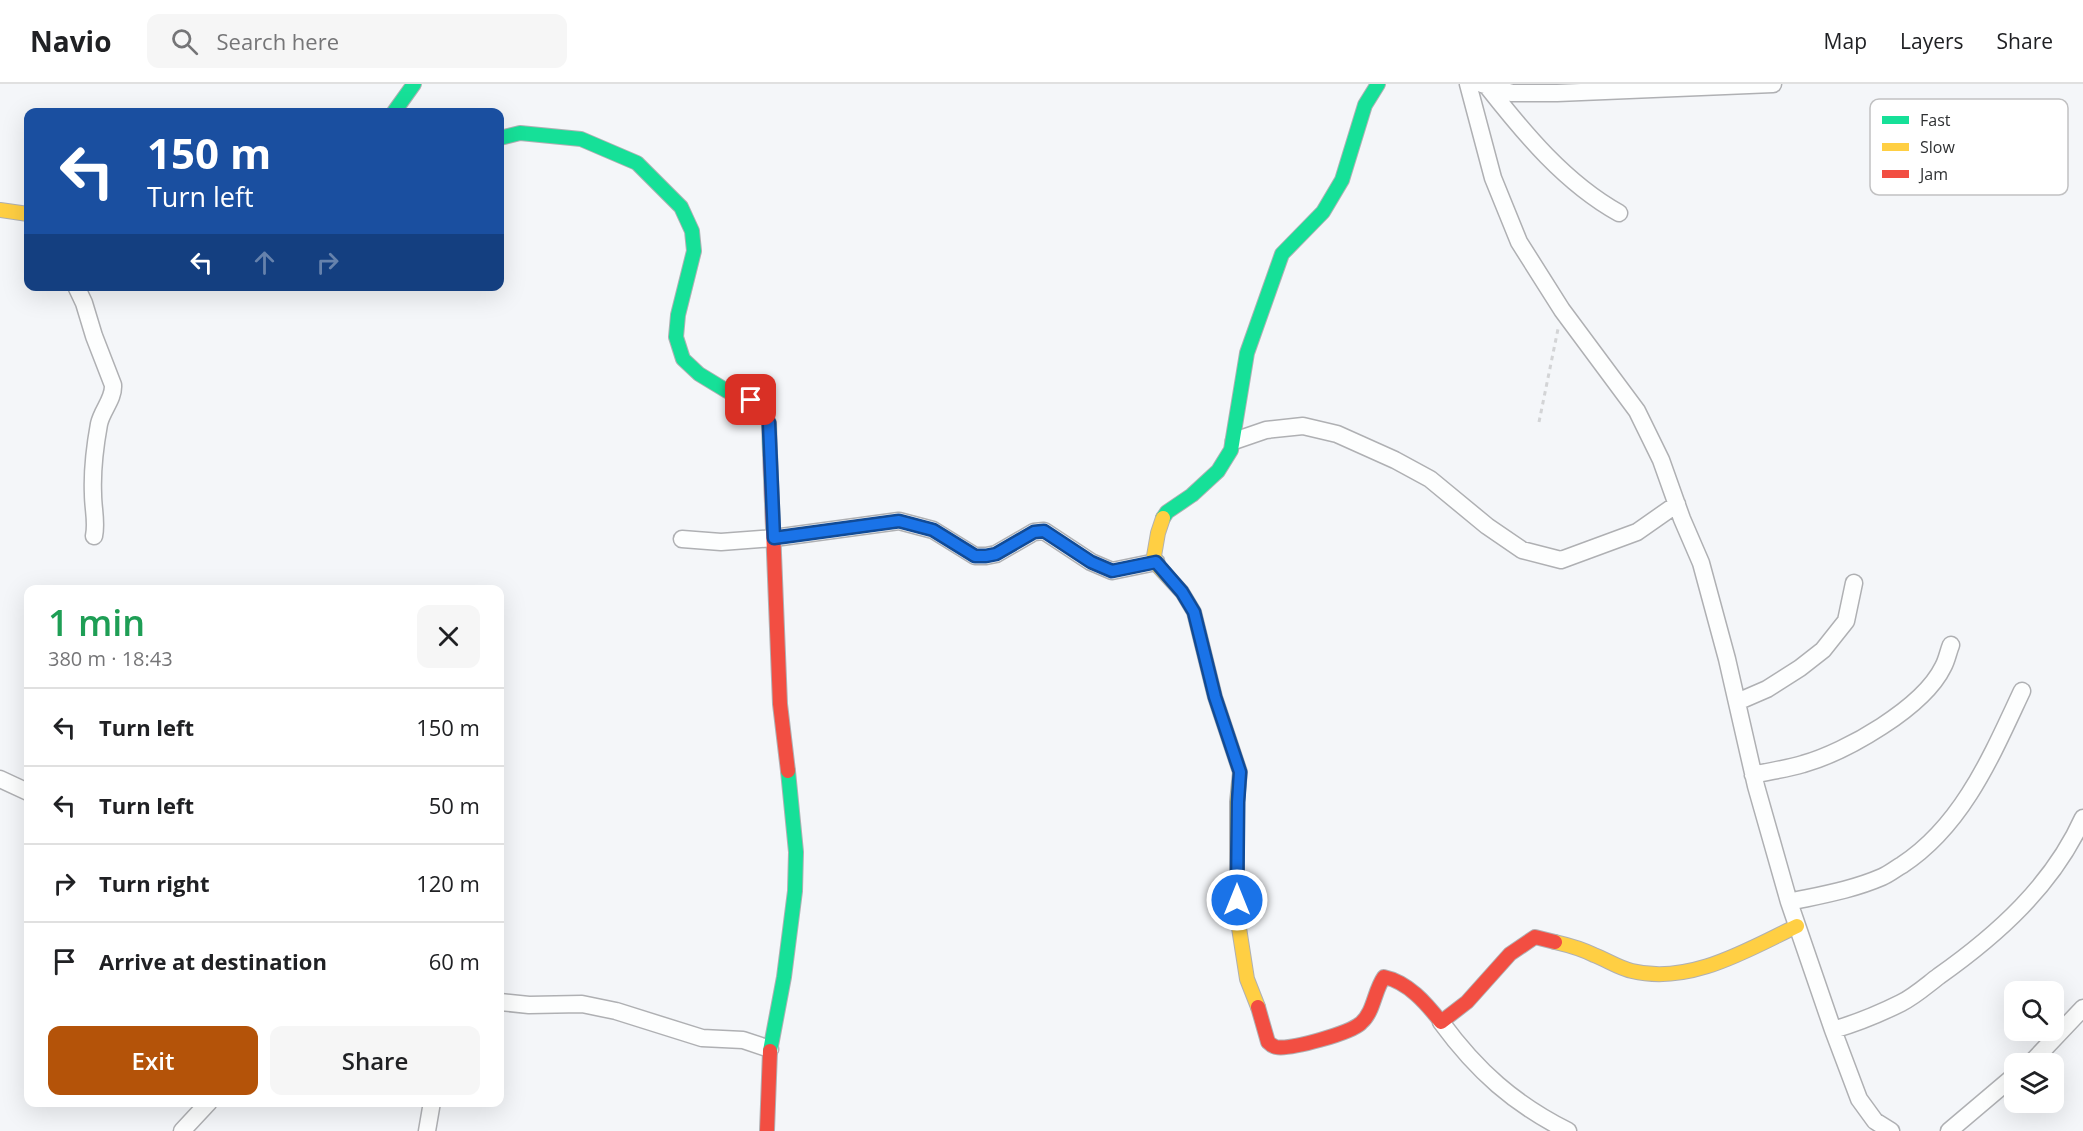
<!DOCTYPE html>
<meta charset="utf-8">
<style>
body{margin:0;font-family:"Open Sans",sans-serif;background:#f6f6f6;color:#202124;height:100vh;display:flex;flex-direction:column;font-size:22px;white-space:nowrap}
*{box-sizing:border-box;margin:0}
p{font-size:20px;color:#757577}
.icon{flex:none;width:33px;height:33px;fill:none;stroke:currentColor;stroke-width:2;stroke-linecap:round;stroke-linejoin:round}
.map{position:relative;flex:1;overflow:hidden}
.panel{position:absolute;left:24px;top:501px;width:480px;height:522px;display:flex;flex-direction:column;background:#fff;border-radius:12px;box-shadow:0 6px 24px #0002}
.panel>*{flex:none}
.top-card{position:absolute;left:24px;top:24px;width:480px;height:183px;border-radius:12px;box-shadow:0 6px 24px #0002;background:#1a4fa0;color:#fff;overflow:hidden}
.buttons{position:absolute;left:2004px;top:897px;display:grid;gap:12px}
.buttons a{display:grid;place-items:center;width:60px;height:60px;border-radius:12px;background:#fff;box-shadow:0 6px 24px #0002;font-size:30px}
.pin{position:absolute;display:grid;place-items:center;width:51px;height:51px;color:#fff;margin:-26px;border-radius:12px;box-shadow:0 3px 9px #0006}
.me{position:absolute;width:66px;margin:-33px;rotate:0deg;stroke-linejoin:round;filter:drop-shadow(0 0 4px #0008)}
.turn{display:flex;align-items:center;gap:21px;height:126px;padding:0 24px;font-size:27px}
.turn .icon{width:78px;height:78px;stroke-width:2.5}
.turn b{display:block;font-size:42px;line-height:51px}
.lanes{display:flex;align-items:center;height:57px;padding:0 24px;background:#0003;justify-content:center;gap:30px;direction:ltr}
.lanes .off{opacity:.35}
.round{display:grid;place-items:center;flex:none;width:63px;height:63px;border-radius:12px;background:#f6f6f6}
.overview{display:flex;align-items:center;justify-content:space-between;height:102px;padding:0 24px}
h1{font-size:36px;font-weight:600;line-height:45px;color:#1e9e55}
.primary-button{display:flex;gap:12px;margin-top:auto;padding:12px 24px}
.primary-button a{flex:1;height:69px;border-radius:12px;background:#b45309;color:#fff;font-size:24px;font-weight:600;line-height:69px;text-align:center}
.primary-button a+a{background:#f6f6f6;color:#202124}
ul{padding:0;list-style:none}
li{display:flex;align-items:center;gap:18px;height:78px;padding:0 24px;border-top:2px solid #e0e0e0}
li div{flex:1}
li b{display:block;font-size:22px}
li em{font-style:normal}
header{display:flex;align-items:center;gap:36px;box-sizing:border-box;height:84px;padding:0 30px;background:#fff;border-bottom:2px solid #e0e0e0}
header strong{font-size:28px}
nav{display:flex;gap:33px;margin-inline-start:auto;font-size:21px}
.search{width:420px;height:54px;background:#f6f6f6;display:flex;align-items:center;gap:15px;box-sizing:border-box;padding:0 21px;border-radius:12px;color:#757577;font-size:22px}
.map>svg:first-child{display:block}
</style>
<header>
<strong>Navio</strong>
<div class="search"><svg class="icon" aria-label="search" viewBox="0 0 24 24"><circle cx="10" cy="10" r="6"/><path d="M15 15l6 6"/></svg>Search here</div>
<nav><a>Map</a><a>Layers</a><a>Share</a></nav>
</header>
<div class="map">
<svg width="2083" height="1047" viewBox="0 0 2083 1047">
<rect width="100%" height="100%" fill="#f4f6f9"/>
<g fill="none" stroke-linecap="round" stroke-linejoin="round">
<defs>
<path id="street" d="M 1468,0 L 1493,94 L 1519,158 L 1562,226 L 1637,327 L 1661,376 L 1682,435 L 1701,479 L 1727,575 L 1756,702 L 1789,818 L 1833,946 L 1859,1015 L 1875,1037 L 1891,1047
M 1482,0 L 1512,9 L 1557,9 L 1773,0
M 1487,2 C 1524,49 1565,99 1619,129
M 76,202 L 84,219 L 94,252 L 113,301 C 114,315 102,326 99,340 C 95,362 92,387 93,410 C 93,425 97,438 94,452
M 1234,357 L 1266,346 L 1303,342 L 1337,350 L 1395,376 L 1430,395 L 1487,442 L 1522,466 L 1561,476 L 1637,448 L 1677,420
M 682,455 L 721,458 L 774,454 L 899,437 L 933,446 L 975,472 L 986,472 L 996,470 L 1034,448 L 1044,447 L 1091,478 L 1112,487 L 1156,478
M 1737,618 L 1767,605 L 1800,584 L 1823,566 L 1846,537 L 1854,499
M 1753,691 C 1770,687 1787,685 1803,680 C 1846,668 1923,624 1943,583 C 1947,576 1948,568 1951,561
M 0,695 L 28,708
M 1789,818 C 1821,811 1852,806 1882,793 C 1889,790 1895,785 1902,781 C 1963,741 1992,671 2022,607
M 500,918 L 529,921 L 582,920 L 616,927 L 702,954 L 743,956 L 770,965
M 1441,938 C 1477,987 1514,1020 1568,1047
M 1833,946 C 1857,939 1879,930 1901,919 C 1915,912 1927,901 1939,892 C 1997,851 2053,801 2083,734
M 2030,980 L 2083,924
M 182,1047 L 209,1018
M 427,1047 L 432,1018
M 1949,1047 L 2014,992"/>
<path id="fast" d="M 394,28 L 414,0
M 500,54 L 520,49 L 581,55 L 637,79 L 681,123 L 692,147 L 694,167 L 678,231 L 676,253 L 683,275 L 699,290 L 727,307 L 751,316 L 763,327 L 769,339 L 770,369
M 1163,434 L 1167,428 L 1192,411 L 1218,387 L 1231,366 L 1247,269 L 1282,170 L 1323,128 L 1342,96 L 1365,21 L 1378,0
M 770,967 L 784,893 L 795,807 L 796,768 L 788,687"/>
<path id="slow" d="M 0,126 L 28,130
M 1163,434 L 1158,449 L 1154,472 L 1158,482 L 1182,508 L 1194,528 L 1215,613 L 1240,688 L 1237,718 L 1237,831 L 1247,895 L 1258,923
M 1555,858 C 1568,861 1582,865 1594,871 C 1607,876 1619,884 1632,887 C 1690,901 1747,866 1797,842"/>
<path id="jam" d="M 770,369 L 780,620 L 788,687
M 1258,923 L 1268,958 C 1271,961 1272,962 1276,963 C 1290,966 1351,949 1361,939 C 1374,928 1374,907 1384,893 C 1408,898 1426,919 1441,938 L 1467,918 L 1510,870 L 1535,853 L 1555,858
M 767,1047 L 770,967"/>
</defs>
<use href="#street" stroke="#afb0b3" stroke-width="19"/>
<use href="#fast" stroke="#afb0b3" stroke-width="16"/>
<use href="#slow" stroke="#afb0b3" stroke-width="16"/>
<use href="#jam" stroke="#afb0b3" stroke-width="16"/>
<path stroke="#d3d4d6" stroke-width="3" stroke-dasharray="4.5 4.5" stroke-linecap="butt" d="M 1539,338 L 1558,245"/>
<use href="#street" stroke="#fdfefe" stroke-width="16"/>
<use href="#fast" stroke="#16e098" stroke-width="14"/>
<use href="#slow" stroke="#ffcf43" stroke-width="14"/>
<use href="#jam" stroke="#f24e42" stroke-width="14"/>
</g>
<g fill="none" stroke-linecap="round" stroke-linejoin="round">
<defs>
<path id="route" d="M 751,316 L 763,327 L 769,339 L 774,454 L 899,437 L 933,446 L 975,472 L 986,472 L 996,470 L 1034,448 L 1044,447 L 1091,478 L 1112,487 L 1156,478 L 1182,508 L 1194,528 L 1215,613 L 1240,688 L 1238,718 L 1237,816"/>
</defs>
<use href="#route" stroke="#114b97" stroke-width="15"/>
<use href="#route" stroke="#1a73e8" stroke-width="10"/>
</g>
<rect x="1870" y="15" width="198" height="96" rx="9" fill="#fff" stroke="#c1c1c2" stroke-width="1.5"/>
<rect x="1882" y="32" width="27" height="8" fill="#16e098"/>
<rect x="1882" y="59" width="27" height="8" fill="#ffcf43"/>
<rect x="1882" y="86" width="27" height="8" fill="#f24e42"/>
<g font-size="16" fill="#2f3133">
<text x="1920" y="42">Fast</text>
<text x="1920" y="69">Slow</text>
<text x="1920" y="96">Jam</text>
</g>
</svg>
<div class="buttons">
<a><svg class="icon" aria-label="search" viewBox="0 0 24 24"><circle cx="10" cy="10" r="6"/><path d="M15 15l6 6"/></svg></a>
<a><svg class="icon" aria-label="layers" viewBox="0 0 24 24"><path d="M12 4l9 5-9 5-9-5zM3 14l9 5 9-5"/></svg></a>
</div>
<div class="pin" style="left:751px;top:316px;background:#d93025"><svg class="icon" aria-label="arrive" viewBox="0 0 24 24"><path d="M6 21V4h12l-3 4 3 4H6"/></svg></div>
<svg class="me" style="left:1237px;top:816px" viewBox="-20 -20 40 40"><circle r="17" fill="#1a73e8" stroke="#fff" stroke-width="3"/><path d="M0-11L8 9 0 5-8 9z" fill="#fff"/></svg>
<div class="top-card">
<div class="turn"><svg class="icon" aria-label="left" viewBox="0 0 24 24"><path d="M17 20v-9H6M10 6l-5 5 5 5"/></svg><div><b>150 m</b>Turn left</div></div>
<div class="lanes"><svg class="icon" aria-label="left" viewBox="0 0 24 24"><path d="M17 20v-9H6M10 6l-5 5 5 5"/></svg><svg class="icon off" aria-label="ahead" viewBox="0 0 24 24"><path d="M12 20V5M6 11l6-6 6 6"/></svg><svg class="icon off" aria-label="right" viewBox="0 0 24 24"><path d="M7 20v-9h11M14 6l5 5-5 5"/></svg></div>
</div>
<section class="panel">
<div class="overview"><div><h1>1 min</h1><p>380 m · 18:43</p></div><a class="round"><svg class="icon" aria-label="close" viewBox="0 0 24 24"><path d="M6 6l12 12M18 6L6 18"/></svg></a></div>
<ul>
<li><svg class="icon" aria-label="left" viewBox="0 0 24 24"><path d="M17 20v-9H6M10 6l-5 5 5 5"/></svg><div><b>Turn left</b></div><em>150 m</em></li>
<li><svg class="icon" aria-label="left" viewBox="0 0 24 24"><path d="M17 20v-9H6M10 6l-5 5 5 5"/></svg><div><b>Turn left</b></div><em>50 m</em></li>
<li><svg class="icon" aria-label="right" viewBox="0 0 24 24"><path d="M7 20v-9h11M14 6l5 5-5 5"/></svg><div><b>Turn right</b></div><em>120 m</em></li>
<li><svg class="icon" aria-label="arrive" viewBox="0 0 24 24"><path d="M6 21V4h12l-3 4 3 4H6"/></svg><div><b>Arrive at destination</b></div><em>60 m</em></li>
</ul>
<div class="primary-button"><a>Exit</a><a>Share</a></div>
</section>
</div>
